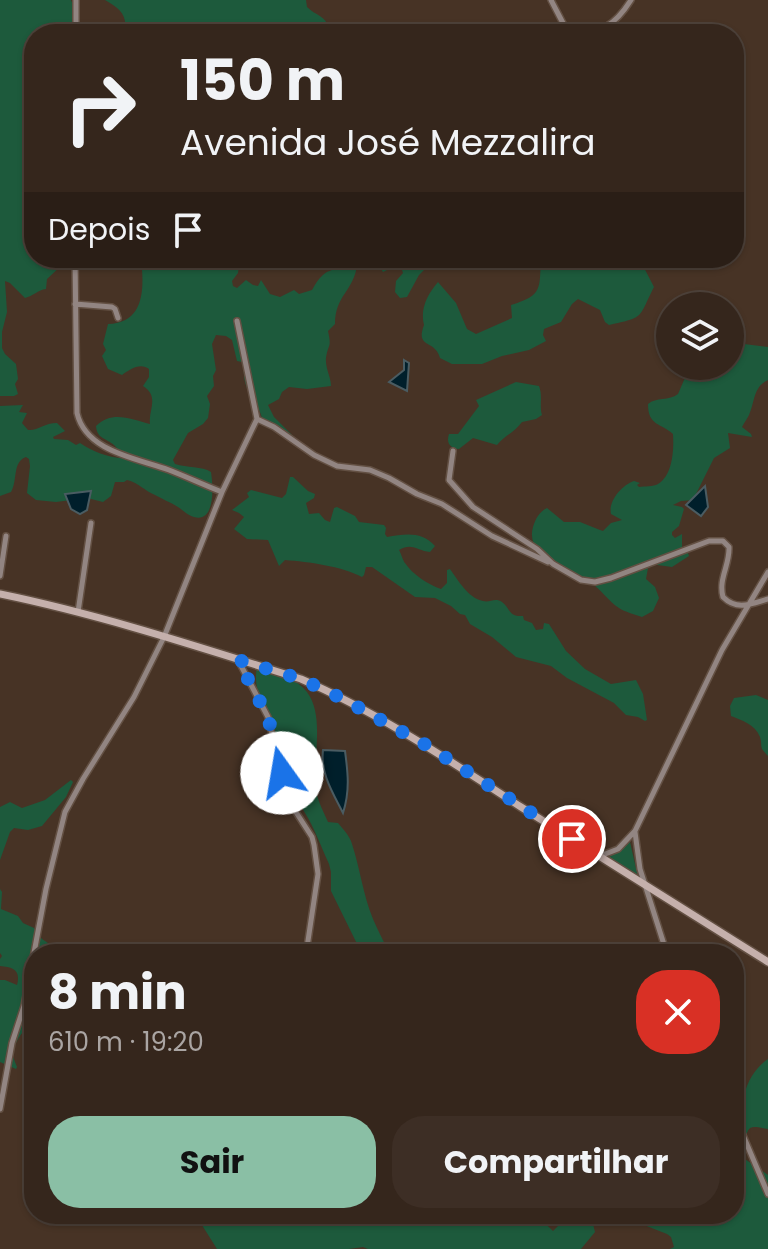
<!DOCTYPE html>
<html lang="pt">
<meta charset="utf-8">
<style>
body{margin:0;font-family:Poppins,sans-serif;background:#3d2e25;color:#f1f3f6;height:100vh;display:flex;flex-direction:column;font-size:30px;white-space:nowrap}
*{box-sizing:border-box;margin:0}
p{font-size:26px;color:#aaa5a3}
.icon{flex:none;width:44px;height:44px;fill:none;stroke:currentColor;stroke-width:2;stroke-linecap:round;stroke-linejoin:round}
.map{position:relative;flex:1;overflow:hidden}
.panel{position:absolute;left:24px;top:944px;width:720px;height:280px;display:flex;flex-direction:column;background:#35261c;border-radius:32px;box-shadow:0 2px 6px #0004,0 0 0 2px #4f433b}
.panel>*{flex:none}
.top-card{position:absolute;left:24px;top:24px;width:720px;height:244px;border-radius:32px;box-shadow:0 2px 6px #0004,0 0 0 2px #4f433b;background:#35261c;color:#f1f3f6;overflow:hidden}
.fabs{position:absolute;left:656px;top:292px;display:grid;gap:16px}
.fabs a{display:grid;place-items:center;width:88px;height:88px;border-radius:50%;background:#35261c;box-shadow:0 2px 6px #0004,0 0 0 2px #4f433b;font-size:40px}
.pin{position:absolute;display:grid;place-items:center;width:68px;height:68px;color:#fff;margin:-34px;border:4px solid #fff;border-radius:50%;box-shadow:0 2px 8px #0007}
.me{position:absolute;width:88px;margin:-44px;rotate:347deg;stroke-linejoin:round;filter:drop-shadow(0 0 6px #0008)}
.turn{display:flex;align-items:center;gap:28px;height:168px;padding:0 24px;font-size:36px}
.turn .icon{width:104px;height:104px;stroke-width:2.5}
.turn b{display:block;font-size:56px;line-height:68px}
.then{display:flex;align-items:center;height:76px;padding:0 24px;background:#0003;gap:16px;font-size:30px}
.round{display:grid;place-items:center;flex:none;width:84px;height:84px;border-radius:32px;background:#3d2e25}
.head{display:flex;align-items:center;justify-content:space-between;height:136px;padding:0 24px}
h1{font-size:48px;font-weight:700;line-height:60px}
.action{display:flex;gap:16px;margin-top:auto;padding:16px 24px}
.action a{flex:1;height:92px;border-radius:32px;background:#8abfa5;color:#111;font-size:32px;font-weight:700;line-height:92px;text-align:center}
.action a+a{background:#3d2e25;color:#f1f3f6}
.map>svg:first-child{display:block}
</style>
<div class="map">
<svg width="768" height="1249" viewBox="0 0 768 1249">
<rect width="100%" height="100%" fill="#473325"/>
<path fill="#1d5a3c" d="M 0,0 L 71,0 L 76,13 L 76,34 L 34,34 L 34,258 L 62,258 L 62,265 L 47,279 L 46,289 C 38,290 33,296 25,298 L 10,283 L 5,281 L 7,312 L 2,332 L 2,348 L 5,354 L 16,364 L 18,379 L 15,384 L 18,394 L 14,396 L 0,396 Z
M 105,0 L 306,0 L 307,7 C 320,19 325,13 331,34 L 124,34 C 129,15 119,8 105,0 Z
M 141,258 L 240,258 L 238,273 L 232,281 L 233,286 L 237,288 L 246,280 L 253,285 L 258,286 L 261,280 L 270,294 L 280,297 L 294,290 L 299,294 L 312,290 C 326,265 331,273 354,263 L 357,265 C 354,291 335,295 335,324 L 328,331 C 332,349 328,343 326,358 C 325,368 331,377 331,386 L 307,389 L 289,387 L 282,392 L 279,399 L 268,405 L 274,417 L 303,446 L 262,418 C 259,405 248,395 245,382 C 243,374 245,369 242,362 L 237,361 L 232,340 L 226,336 L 216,335 L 212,344 L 216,370 L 213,376 L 214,386 L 207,396 L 210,404 L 208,418 L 203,424 L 188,433 L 173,460 L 175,464 C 187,468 202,466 211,472 C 213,485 216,523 194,517 C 187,515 183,510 178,507 C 170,502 162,499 155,495 C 145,491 139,483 127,480 L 124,482 L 115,482 L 111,496 L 103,502 L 87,498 L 56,502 L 36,500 L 27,493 L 30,466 L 29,459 L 26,457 C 12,462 18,480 11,492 L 0,496 L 0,406 L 23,405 L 19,412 L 27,413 L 22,423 L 28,430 C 38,431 44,423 57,423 L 65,431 L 53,437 L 54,439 L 68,440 L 76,445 L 80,443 C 92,451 108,458 123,458 L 125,452 L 122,454 C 119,451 117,448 114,445 C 106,438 97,439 96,426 C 112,410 131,419 150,424 C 148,410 160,397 143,386 L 149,377 L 149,369 C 140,362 129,370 122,375 L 108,369 L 102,356 L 106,350 L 103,344 L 108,324 C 146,323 144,286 141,258 Z
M 385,258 L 422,258 L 427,267 L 419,275 L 407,297 L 400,298 L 395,292 L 396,281 L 403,273 L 399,261 L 393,259 L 387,270 L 383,272 L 381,269 L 385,265 Z
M 541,258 L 639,258 L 654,287 C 638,318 646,317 609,325 L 605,322 L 600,310 L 578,299 L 572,304 L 561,322 L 544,329 L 543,335 L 546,341 L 529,350 L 502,356 L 482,364 L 452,364 L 440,358 C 435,339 415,349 424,325 C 420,309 427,295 438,282 L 456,303 L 467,329 L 476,334 L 512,318 L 511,305 C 544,295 539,288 541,258 Z
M 744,344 L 768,347 L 768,380 C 753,387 755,402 749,415 C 748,417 743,425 742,427 L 751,434 L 752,437 L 728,433 L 730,448 L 714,458 L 693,500 L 681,501 L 673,505 L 682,507 L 684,509 L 679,526 L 672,532 L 672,535 L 675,538 L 682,534 L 682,549 L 688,553 L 689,556 L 672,567 L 643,563 L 648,568 L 646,579 L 655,587 L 659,598 L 653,611 L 642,617 C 634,614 625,612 619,608 C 608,601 601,589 591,583 C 573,569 524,559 533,527 C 536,518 539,512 547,508 L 564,522 L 580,522 L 600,530 L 603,531 L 611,523 L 622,520 L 611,514 C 608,501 622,485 634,481 L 640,483 L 637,485 L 639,487 C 645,486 653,487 658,484 C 673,475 674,449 673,434 C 661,423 648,426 648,404 C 656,397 669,401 678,394 L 690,366 L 730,366 L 730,345 Z
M 516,382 L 539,386 C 543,396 539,406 542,415 L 536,419 L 522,422 C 515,432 504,436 497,445 L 473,438 L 459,449 C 450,448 446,443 449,434 L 458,434 L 479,406 L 476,400 Z
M 290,477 L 293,477 L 308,491 L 315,494 L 314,498 L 306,503 L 309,514 L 319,513 L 325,520 L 330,522 L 334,508 L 337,507 L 355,516 L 359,522 L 384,525 L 386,528 L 385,534 L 387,537 C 405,534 422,531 435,546 L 430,552 C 418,551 412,542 399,550 C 400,551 404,563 405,563 C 412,574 429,585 441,589 L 447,583 L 447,570 L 450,569 C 458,580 468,598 483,601 C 490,603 495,597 502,602 C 511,609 508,617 523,616 L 524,620 L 532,623 L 536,630 L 543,629 L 544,623 L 549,624 L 566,651 L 585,669 L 611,684 L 636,680 L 643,694 L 647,720 L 645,721 L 638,717 L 626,715 L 614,703 L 567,678 L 551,666 L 516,657 L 492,637 L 470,624 L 465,615 L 460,614 L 451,606 L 435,598 L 415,597 L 372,567 L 366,567 L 364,575 L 362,577 C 341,566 309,562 285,560 L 279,566 L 268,540 L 247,539 L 234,529 L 244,517 L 239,513 L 232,510 L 249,497 L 247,493 L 251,490 L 282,498 L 286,494 Z
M 266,662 C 278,674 297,679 307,692 C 325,716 313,759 315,786 C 316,797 323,811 328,822 L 338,823 C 343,829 350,836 352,844 C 360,868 363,895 373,919 C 378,931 384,942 390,954 L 362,954 L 331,891 L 331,872 L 329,864 C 321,847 315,829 305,813 C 297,798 286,785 280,769 C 275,756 277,740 273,726 C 266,703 252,693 257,667 Z
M 756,695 L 768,700 L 768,756 C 758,746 763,747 760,737 C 755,724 741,720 731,716 L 730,706 L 734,698 Z
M 71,780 L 73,782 L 66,797 L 42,826 L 28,830 L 14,828 L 10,832 L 0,860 L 0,807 L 10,802 L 22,808 L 45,800 Z
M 630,842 L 638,877 L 608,857 L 621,850 Z
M 0,889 L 2,892 L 1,909 L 18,916 L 23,923 L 34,928 L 42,939 L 51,945 L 53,954 L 34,954 L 34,982 L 22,996 L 21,1019 L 26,1029 C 18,1036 17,1043 11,1052 L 17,1067 L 16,1069 L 0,1062 L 0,980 L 5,980 L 17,985 C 21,970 13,967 0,966 L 0,959 L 2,956 L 0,953 Z
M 768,1059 L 768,1129 C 749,1126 749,1124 744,1143 C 741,1154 741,1144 742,1157 L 768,1175 L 768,1249 L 670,1249 L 674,1247 L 671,1237 L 667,1234 L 639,1223 L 628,1216 L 616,1218 L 610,1214 L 734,1214 L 734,1107 L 738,1108 C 747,1098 741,1107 744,1095 C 748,1080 756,1067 768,1059 Z
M 195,1214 L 491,1214 L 502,1225 L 506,1224 L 508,1214 C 529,1214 538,1215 553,1231 L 558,1226 L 565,1224 L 566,1221 L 562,1214 L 573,1214 L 593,1224 L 595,1232 L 581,1249 L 368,1249 L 363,1247 L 349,1249 L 217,1249 Z"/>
<path fill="#001f2b" stroke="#4a5c62" stroke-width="2" d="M 404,360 L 409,363 L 407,391 L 389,382 L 404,370 Z
M 705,486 L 708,507 L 701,516 L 686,505 Z
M 91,491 L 87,510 L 80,514 L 71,509 L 65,494 Z
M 323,750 L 345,751 C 348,773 350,791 343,813 C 333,793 320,773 323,750 Z"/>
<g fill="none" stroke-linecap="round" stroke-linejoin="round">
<defs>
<path id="street" d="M 76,0 L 76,34
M 551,0 L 565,27 L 571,33 C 602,32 614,27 631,0
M 75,258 L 77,413 C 86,452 137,458 169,470 C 187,477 204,485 222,492
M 75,304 L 112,307 L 115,309 L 118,318
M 237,321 L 257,419
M 257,419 L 274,427 L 314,455 L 337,466 L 370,470 L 389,478 L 417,494 L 442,504 L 492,536 L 548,562
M 453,451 L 449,480 L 473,507 L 537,549 L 553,564 L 581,580 L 595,582 L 611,578 L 709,541 L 723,541 L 729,547 C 730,565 718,579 723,597 C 737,611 751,604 768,599
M 0,576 L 6,536
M 78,612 L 91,523
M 238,660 L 268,717 L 275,749 L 292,806 L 312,837 L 314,845 L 318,874 L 306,954
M 635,832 L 640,869 L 667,954
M 600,856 L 618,849 L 635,831 L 722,650 L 768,572
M 0,1109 L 12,1043 L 24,1006 L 46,889 L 65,812 L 83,779 L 134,697 L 164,637 L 222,492 L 257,419
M 734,1114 L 768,1194
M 395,1216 L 404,1214"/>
<path id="secondary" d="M 0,594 C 102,615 202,648 301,679 C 379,713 450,761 521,807 C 603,859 686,910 768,962"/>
</defs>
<use href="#street" stroke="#635043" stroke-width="8"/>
<use href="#secondary" stroke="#635043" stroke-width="10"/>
<use href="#street" stroke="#928582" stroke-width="5"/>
<use href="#secondary" stroke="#c5b0ac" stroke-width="7"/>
</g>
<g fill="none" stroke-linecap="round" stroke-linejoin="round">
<path stroke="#1a73e8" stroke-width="14" stroke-dasharray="0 25.2" d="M 282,773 L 268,717 L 238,660 L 301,679 L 341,698 L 426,745 L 572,839"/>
</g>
</svg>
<div class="fabs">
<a><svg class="icon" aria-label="layers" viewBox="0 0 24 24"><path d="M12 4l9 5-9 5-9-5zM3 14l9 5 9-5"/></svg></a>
</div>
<div class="pin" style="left:572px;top:839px;background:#d93025"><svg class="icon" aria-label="arrive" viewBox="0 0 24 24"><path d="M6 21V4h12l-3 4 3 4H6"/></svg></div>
<svg class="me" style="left:282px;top:773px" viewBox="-20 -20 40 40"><circle r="19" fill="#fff"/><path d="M0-13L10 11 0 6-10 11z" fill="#1a73e8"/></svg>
<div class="top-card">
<div class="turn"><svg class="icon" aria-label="right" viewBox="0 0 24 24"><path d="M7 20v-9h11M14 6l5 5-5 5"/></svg><div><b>150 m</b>Avenida José Mezzalira</div></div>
<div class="then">Depois<svg class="icon" aria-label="arrive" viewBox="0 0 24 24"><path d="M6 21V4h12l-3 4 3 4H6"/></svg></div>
</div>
<section class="panel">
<div class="head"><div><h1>8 min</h1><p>610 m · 19:20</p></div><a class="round" style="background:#d93025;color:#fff"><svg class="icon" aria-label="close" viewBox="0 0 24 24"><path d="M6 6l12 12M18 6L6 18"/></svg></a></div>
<div class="action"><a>Sair</a><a>Compartilhar</a></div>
</section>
</div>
